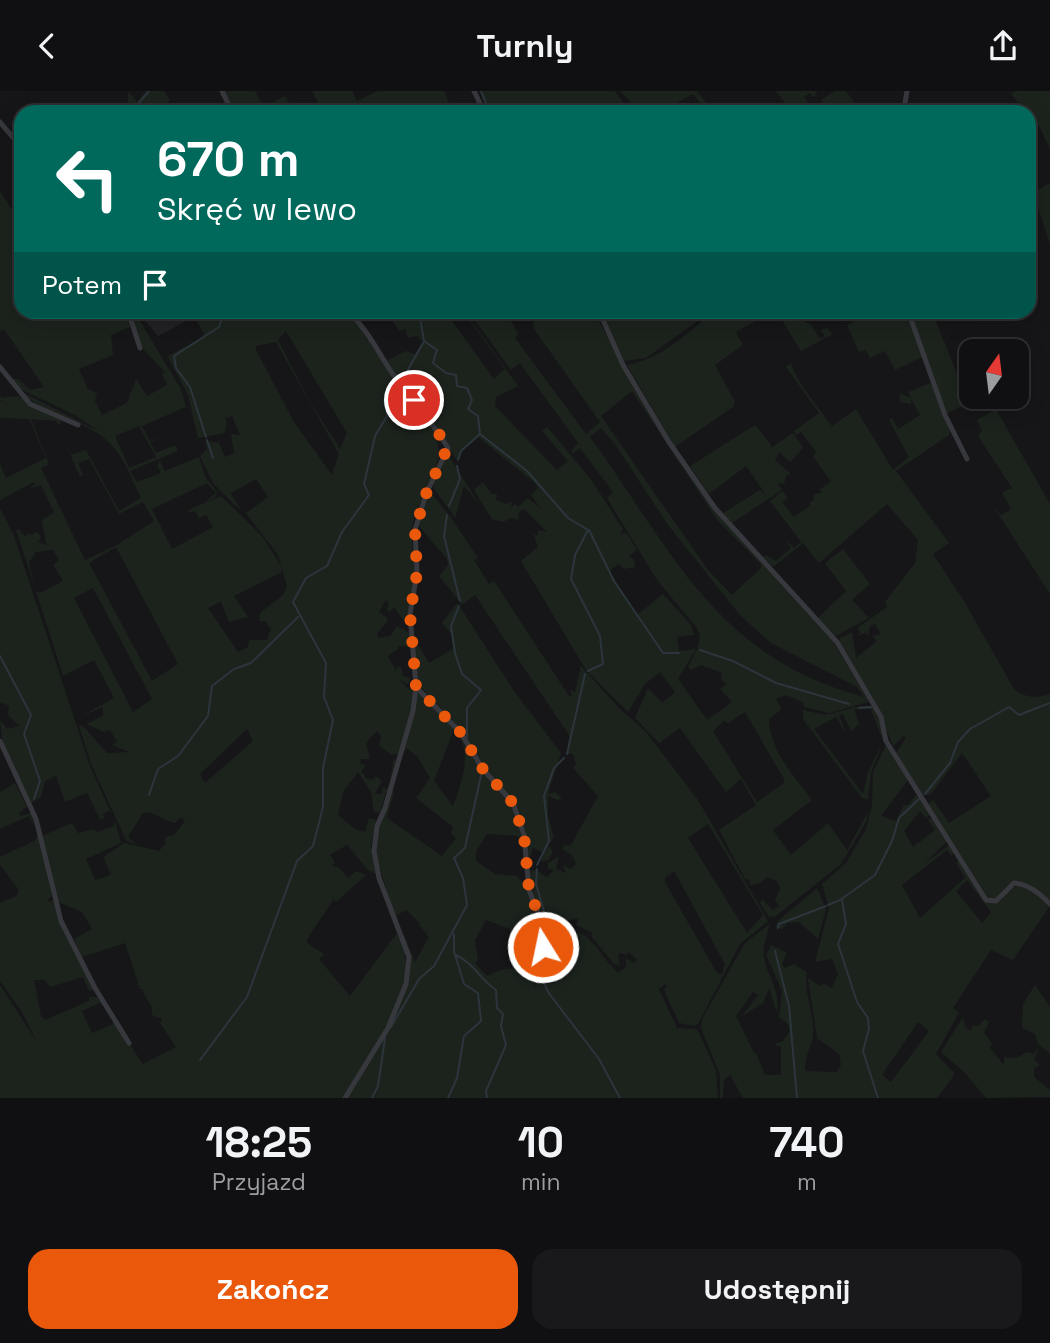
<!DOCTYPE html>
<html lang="pl">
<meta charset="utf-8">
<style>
body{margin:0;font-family:"Space Grotesk",sans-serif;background:#19191b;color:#f1f3f6;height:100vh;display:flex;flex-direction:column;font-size:26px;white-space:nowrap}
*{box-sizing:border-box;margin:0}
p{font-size:23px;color:#9c9d9f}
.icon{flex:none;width:38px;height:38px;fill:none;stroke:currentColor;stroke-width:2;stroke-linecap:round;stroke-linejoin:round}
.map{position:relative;height:1007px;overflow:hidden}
.panel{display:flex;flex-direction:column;background:#101012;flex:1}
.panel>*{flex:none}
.hud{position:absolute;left:14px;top:14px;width:1022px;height:214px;border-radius:21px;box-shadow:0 4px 18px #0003,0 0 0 2px #303032;background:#00695c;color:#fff;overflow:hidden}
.needle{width:46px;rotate:14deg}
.fabs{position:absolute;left:959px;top:248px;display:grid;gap:14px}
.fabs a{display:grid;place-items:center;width:70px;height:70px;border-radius:14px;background:#101012;box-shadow:0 4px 18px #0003,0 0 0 2px #303032;font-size:35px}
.pin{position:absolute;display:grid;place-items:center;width:60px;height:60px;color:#fff;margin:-30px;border:4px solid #fff;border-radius:50%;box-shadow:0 2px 7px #0007}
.me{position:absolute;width:77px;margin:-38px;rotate:350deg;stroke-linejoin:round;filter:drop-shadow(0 0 5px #0008)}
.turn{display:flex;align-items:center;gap:24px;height:147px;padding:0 28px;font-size:32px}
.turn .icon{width:91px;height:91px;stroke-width:2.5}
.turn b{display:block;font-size:49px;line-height:60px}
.then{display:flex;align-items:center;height:66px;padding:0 28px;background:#0003;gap:14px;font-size:26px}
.eta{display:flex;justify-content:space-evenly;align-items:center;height:119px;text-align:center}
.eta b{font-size:42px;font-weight:700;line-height:49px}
.primary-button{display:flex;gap:14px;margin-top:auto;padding:14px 28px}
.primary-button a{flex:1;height:80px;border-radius:21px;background:#ea580c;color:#fff;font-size:28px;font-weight:700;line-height:80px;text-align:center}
.primary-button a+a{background:#19191b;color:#f1f3f6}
header{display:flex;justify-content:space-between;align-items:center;height:91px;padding:0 28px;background:#101012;font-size:32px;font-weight:700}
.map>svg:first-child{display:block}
</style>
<header><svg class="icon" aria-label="back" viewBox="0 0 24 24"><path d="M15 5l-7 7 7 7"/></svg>Turnly<svg class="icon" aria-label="share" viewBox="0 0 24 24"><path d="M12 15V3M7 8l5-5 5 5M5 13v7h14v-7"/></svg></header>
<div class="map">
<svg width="1050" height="1007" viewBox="0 0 1050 1007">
<rect width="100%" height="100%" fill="#161618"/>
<path fill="#222225" d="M 138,221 L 193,221 L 196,225 L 158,245 Z"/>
<path fill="#1c231d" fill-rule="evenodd" d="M 128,0 L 137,11 L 146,0 L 164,0 L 170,9 L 165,14 L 159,12 L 163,21 L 143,21 L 138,13 L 135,21 L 121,21 L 128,16 Z
M 223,0 L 255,0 L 263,16 L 285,5 L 294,21 L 233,21 Z
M 312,0 L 352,0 L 357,10 L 378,0 L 444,0 L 453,21 L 323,21 Z
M 479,0 L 615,0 L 629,21 L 488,21 Z
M 620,0 L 697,0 L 713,21 L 707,21 L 693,3 L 671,15 L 674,21 L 634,21 L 631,11 Z
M 776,0 L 816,0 L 817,3 L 813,6 L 810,2 L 804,6 L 809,13 L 804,20 L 777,21 L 786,13 Z
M 835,0 L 846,0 L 861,21 L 818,21 L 825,15 L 821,9 Z
M 1015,0 L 1050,0 L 1050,58 L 1038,33 L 1029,38 L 1029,21 L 1008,21 L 1020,14 L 1011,3 Z
M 1029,88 L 1034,101 L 1050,92 L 1050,154 Z
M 0,100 L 21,133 L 21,220 L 127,221 L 130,236 L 111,244 L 113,264 L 79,278 L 88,298 L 97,302 L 95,310 L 102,324 L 127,312 L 136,288 L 147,305 L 167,294 L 162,283 L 165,281 L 144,259 L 133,233 L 138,227 L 181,298 L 186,316 L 142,335 L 150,350 L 167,344 L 150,351 L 156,362 L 175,354 L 178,360 L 130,380 L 137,391 L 161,382 L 157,375 L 160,369 L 165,380 L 199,366 L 205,385 L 217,401 L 215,406 L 204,412 L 216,402 L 207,392 L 152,418 L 172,458 L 213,436 L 206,424 L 199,427 L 195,420 L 189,422 L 188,419 L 221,405 L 262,445 L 281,475 L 282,481 L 234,505 L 248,526 L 229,531 L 221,511 L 208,517 L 238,561 L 248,556 L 249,549 L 267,549 L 271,538 L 265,530 L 259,530 L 260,522 L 283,504 L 287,495 L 278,464 L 246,422 L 268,406 L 256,388 L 231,402 L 241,420 L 213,392 L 200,365 L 207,358 L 205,350 L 219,352 L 225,366 L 234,362 L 231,343 L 240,344 L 232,325 L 225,327 L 227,333 L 224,342 L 198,347 L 188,304 L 160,251 L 168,265 L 205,245 L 196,229 L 187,231 L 196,225 L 193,221 L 239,221 L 241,223 L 344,221 L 362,239 L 399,293 L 392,303 L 390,315 L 393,317 L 394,307 L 403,297 L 435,341 L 440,364 L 414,427 L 411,442 L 415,478 L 409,537 L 394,516 L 391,520 L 387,520 L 389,512 L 386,509 L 379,521 L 387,526 L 387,531 L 377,543 L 379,547 L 390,545 L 397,535 L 409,542 L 409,556 L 398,555 L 398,558 L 388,565 L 397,582 L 396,577 L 401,575 L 403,585 L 411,587 L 408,593 L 400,589 L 408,598 L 413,598 L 412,622 L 398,663 L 392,664 L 379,655 L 381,645 L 377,640 L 366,652 L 370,668 L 360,668 L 361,673 L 366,674 L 361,680 L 366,687 L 373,689 L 376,685 L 382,690 L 375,703 L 382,703 L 382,697 L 388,698 L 394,667 L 396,669 L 380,722 L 374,721 L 371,701 L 358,681 L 343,701 L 338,724 L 355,738 L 365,741 L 369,727 L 376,729 L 371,755 L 376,783 L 368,779 L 347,754 L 330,764 L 335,771 L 332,775 L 339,777 L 348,787 L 356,780 L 366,784 L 336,811 L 334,808 L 307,848 L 307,852 L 324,863 L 319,868 L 350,905 L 397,842 L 404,858 L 407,881 L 410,866 L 401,843 L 404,844 L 415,871 L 429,846 L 419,834 L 420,832 L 406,819 L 394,826 L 375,760 L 378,735 L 392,699 L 394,701 L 387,727 L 442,765 L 456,747 L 451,742 L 453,736 L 416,707 L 430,687 L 417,665 L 406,657 L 399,670 L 414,625 L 418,599 C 449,618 465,654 485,682 C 493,692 503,699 510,710 C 518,723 522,737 522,751 L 518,754 L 518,745 L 487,743 L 476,760 L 476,770 L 495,783 L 517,785 L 522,791 L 526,788 C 532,815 555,847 534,872 L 516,872 L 510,852 L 510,838 L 486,829 L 475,849 L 478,870 L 475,872 L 487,885 C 503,877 513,876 533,878 L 536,897 L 536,886 L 540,881 L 537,879 L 548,836 C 593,837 589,852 618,882 L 626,876 L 626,867 L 634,872 L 637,869 L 629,861 L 626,864 L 621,862 L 618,864 L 620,874 L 614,873 L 591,845 L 593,842 L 576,834 L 579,827 L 545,835 L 537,820 L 528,780 L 536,779 L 547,786 L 554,779 L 548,777 L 548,772 L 559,765 L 556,778 L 566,782 L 563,774 L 570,778 L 576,773 L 572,764 L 563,759 L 563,755 L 571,754 L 598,705 L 573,677 L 576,674 L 573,663 L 567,663 L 569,644 L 475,504 L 462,514 L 439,485 L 448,474 L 447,468 L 418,434 L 430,401 L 450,425 L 478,467 L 474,469 L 489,493 L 494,490 L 569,605 L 572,605 L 570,599 L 575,601 L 581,575 L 619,617 L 646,641 L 698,709 L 768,830 L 740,853 L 698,933 L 694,935 L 679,932 L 664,899 L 667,895 L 665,893 L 659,898 L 677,937 L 697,938 L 716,979 L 718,1007 L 0,1007 L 0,894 L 37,951 L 22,921 L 0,890 L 0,812 L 16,805 L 19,799 L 0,774 L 0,766 L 36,749 L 35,745 L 39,747 L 52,804 L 47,811 L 54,809 L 60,830 L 94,899 L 89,900 L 83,886 L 50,896 L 45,889 L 34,889 L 41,925 L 45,929 L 89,910 L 89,906 L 97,906 L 105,916 L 100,912 L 82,920 L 92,942 L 113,933 L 113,929 L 143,973 L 176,956 L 160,932 L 162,928 L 152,924 L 152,916 L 142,900 L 146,899 L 140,898 L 125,852 L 82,866 L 74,848 L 92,838 L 82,821 L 58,811 L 42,745 L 72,732 L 78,742 L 94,738 L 97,741 L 114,735 L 115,730 L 121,752 L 86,768 L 95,789 L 111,784 L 103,766 L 124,752 L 159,760 L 165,753 L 166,746 L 174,744 L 185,730 L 181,726 L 175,732 C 164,730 155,720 143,722 L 128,746 L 137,754 L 126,749 L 91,673 L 79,635 L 82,634 L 107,662 L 129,661 L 112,654 L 117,651 L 110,639 L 104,641 L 86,633 L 103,625 L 103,616 L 80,626 L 114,607 L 94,569 L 63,585 L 36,500 L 40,502 L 63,490 L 53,474 L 59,469 L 53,459 L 36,461 L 29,471 L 34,493 L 16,439 L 19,438 L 25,446 L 28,442 L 31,444 L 37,441 L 41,446 L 38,451 L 46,454 L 42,429 L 54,421 L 41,394 L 29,398 L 35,393 L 34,391 L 0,409 L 0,373 L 6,387 L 46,367 L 29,328 L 0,327 L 0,310 L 10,315 L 0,309 L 0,304 L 2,307 L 19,305 L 45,322 L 63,330 L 58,334 L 71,364 L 86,359 L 119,420 L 141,407 C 133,392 126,371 115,358 C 90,327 47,327 18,299 L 100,341 L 75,324 L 16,296 L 11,288 L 18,288 L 30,299 L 44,296 L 4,238 L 0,240 ZM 286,240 L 347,342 L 340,358 L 309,309 L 278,249 ZM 276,251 L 339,363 L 332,384 L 294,331 L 256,259 L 256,255 ZM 31,328 L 56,330 L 80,386 L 83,384 L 78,372 L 89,368 L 119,423 L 143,411 L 154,430 L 117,454 L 85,469 L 41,377 L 49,373 ZM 139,335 L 156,366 L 129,377 L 115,345 ZM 116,456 L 178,573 L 152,590 L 89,472 ZM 93,497 L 152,608 L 133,621 L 74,507 ZM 247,638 L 253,650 L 205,692 L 200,683 ZM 454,638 C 474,660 462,690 453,715 L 434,690 ZM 708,733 L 763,824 L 747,842 L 688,747 ZM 674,780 L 725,873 L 722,883 L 717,882 L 665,791 L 665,787 Z
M 687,220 L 689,224 L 703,221 L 703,226 L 646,267 L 624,270 L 600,221 Z
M 387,221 L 465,221 L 518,295 L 496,306 L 495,315 L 557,379 L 568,370 L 542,340 L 547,336 L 590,387 L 623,438 L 620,444 L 626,441 L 637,459 L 629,465 L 634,468 L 635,476 L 624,478 L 619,473 L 609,480 L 637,524 L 663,503 L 691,534 L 694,544 L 677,546 L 679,560 L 696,558 L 678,588 L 707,629 L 732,611 L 720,598 L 726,593 L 721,588 L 722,582 L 701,574 L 691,579 L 688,576 L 698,556 L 700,545 L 696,536 L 657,489 L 607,407 L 613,401 L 580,357 L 573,362 L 571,360 L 578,352 L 520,272 L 511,279 L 469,221 L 511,221 L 508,224 L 518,243 L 515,247 L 586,343 L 600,331 L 534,238 L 533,226 L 523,225 L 523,221 L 594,221 L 636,298 L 717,422 L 830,545 L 869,611 L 829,622 L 804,616 L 804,612 L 786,604 L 776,608 L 782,618 L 769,628 C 769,659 795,686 812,709 L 773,739 L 791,764 L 828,732 L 847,759 L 868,721 L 867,729 L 841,773 L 776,825 L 769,826 L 760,812 L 762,808 L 773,819 L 779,815 L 775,809 L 780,798 L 777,790 L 767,786 L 759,793 L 749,794 L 750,789 L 745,788 L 719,739 L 756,714 L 741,688 L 726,701 L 680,637 L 659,652 L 635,627 L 648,597 L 662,612 L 675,601 L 660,581 L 645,593 L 628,621 L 586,579 L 521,470 L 538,456 L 533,442 L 537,445 L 539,439 L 547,441 L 524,418 L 519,421 L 518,429 L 511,427 L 503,431 L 492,428 L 474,399 L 483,391 L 492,403 L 497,403 L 496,409 L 506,413 L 512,410 L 511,417 L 515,413 L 518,416 L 528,407 L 541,418 L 531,404 L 538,397 L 536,393 L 478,346 L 463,359 L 457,369 L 386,270 L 406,260 L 415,263 L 423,251 L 417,245 L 408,247 L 405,238 L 399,240 ZM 465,223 L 505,278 L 494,288 L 452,230 ZM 632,300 L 718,430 L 761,473 L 761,477 L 732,504 L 708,479 L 601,325 ZM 601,337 L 615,353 L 668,434 L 740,524 L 771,552 L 857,596 L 864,606 C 715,566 673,460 590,346 ZM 745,621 L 784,688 L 784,692 L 757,711 L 713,640 L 724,630 L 728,632 Z
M 713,221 L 755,221 L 759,228 L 736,241 L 743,254 L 715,274 L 735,311 L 733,316 L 675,356 L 627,274 C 661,268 687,243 713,221 Z
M 777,221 L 798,221 L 800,224 L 819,221 L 820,227 L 812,230 L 806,227 L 805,231 L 811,233 L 819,247 L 825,246 L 821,239 L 827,237 L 833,243 L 801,260 Z
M 872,221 L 906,221 L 924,265 L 895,279 L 885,260 L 870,267 L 866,259 L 859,261 L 847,234 Z
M 909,221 L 932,221 L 969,312 L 946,323 Z
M 791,272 C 795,289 821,320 832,335 L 856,318 L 893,379 L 909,366 L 889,329 L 892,327 L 898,338 L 920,324 L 911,308 L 911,313 L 900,311 L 900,302 L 911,307 L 908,301 L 933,291 L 950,337 L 949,344 L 896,380 L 949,452 L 933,463 L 964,510 L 1014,598 C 1026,608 1037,607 1050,603 L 1050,811 L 1037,799 L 1019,790 L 1007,795 L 995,808 L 987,806 L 928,713 L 933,709 L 949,732 L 991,705 L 962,662 L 930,704 L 923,704 L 896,662 L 906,647 L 904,645 L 893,655 L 878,617 L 839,551 L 840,547 L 852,541 L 856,567 L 877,550 L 873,545 L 881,543 L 875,533 L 870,535 L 868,546 L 866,542 L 857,545 L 861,541 L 857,537 L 887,516 L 885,511 L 915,472 L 918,449 L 887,413 L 819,472 L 803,452 L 773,476 L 763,466 L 766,464 L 776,470 L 791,457 L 785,447 L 794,457 L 801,451 L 770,410 L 783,400 L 788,407 L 782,411 L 794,426 L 810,415 L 810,410 L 813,410 L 814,403 L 822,402 L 820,398 L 831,391 L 813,365 L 816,361 L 801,341 L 796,344 L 794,340 L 819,322 L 786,276 Z
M 989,306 L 1050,413 L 1050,503 L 993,415 L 1001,424 L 1011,418 L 1002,401 L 1012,397 L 978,345 L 982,340 L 977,329 L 995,319 Z
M 755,334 L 772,355 L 769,358 L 793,342 L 803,357 L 790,371 L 779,361 L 775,369 L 791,383 L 786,385 L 784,393 L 777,392 L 782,399 L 732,432 L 723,422 L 760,399 L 767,405 L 746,375 L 709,403 L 690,375 Z
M 447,362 L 479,413 L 464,395 L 455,427 L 433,396 Z
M 0,417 L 14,445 L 90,675 L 112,724 L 109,720 L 103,723 L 104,728 L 100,728 L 87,702 L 65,711 L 56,685 L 45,690 L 41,706 L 31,712 L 3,656 L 0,629 L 7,638 L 19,635 L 8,624 L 9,615 L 0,611 Z
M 843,458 L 870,493 L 852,509 L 869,527 L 836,545 L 818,527 L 846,500 L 825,472 Z
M 457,512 L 459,515 L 456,520 L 460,516 L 514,600 L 561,662 L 548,703 L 555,701 L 562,707 L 558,709 L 548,705 L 548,725 L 554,746 L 548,755 L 553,760 L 549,769 L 541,770 L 544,762 L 533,757 L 530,766 L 526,762 L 522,727 L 514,711 L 483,674 L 451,628 L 416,591 L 414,549 L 415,556 L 419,555 L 429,572 L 453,558 L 452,544 L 442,532 Z
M 860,615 L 872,615 L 882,636 L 883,650 L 871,618 L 854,618 L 859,633 L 851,640 L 843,623 L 839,625 L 847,645 L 836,626 L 814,638 L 863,703 L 868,681 L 882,653 L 871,682 L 868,709 L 862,707 L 803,628 L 803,619 L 825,624 Z
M 886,654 L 930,723 L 926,727 L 920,720 L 904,740 L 913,756 L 935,739 L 928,729 L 932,727 L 947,750 L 924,773 L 949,754 L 954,762 L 951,765 L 947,759 L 902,794 L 920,827 L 965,787 L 956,772 L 959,770 L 985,810 L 999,811 L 1009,798 L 1017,795 L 1033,800 L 1049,816 L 1013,869 L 991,859 L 953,917 L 959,922 L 936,963 L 955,983 L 937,1007 L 743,1007 L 730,984 L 724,989 L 723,1007 L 720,1007 L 720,984 L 701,937 L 702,928 L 745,852 L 770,833 C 768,843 762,854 764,866 C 767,886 781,899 777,921 L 769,898 L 763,912 L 742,925 L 758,904 L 753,901 L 736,925 L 754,962 L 756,962 L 765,984 L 781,984 L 781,956 L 774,953 L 782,951 L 790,940 L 787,932 L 779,926 L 782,900 L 766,864 L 771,854 L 787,862 L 782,873 L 784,877 L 794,873 L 807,881 C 803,902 815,923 813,944 C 812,956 805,961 805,980 L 837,981 L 841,974 L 839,963 L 817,947 L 808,887 L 820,895 L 823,892 L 832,897 L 838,883 L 832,868 L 815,871 L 829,817 L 822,793 L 846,772 L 866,738 L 872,715 L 873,681 ZM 908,689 L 917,703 L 908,714 L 904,714 L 896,730 L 881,725 ZM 967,789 L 991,821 L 982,832 L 956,800 ZM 918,931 L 929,940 L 891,991 L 882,984 Z
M 15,692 L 27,716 L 19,722 L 20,725 L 31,722 L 36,737 L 29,725 L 0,738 L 0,701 Z
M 817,797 L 826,818 L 818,848 L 799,831 L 787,832 L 782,838 L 775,836 L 779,829 Z
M 1035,894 L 1050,916 L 1050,963 L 1038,953 L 1035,943 L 1022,937 L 1023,913 Z
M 963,926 L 965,936 L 970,940 L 973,934 L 978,935 L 985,928 L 989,931 L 984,942 L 992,952 L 990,957 L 1004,974 L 1004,966 L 1016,967 L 1027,961 L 1033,963 L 1039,958 L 1034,968 L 1040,974 L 1034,978 L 1034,986 L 1050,999 L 1050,1006 L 986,1007 L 963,980 L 941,961 Z"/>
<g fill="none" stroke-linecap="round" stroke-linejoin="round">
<path stroke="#2c353c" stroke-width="2" d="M 481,0 L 490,21
M 131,21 L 149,0
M 419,220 L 424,250 L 437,259 L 433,272 L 446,282 L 456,284 L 457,295 L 467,297 L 472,309 L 468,318 L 478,325 L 480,343 L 527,380 L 568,427 L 588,439 L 575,464 L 571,488 L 600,545 L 603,573 L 588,580
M 399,286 L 405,284 L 423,252
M 206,346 L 190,296 L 176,277 L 174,265 L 219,236 L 223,225 L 221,220
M 207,349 L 213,367
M 458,369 L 461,360 L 480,343
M 449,415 L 460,388 L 457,375
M 447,424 L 444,445 L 460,510
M 589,439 L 614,490 L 663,562 L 679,562
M 459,515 L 451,535 L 455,562 L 462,583 L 481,599 L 467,617 L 467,646
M 700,559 L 733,570 L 776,592 L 849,613
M 0,565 L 31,624 L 24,643 L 40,690 L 34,708
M 859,617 L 871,616
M 567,663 L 585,583
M 925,703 L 950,672 L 958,651 L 970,638 L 1009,616 L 1019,624 L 1050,612
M 149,704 L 158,678 L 178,665 L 208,625 L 212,595 L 234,578 L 251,572 L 298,526
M 537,774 L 549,750 L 544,705 L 554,677 L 564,667
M 537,778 L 536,793 L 548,834
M 842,808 L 846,833 L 838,853 L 857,911 L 868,927 L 869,938 L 863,960 L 878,1007
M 828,814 L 840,809 L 875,784 L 892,750 L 899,727 L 919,708
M 548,836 L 543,889 L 548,901 L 599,968 L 620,1007
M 778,837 L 779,833 L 826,815
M 775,860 L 789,915 L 797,1007
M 456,864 C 477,875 479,888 496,899 L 497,917 L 503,923 L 501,935 L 506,954 L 486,1000 L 487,1007
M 391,936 L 419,888 L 434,875 L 467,814 L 463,787 L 454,767 L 465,757 L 482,680
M 200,969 L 247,906 L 297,770 L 313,755 L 323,716 L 323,677 L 333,629 L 324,606 L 326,572 L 293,511 L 306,487 L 327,475 L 342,441 L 369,404 L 364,393 L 375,345 L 387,325 L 384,309 L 394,288
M 372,1007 L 378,995 L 385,947
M 448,1007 L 457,987 L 464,945 L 481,930 L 478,902 L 464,893 L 454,860 L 454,843"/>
<path stroke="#37383d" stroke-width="5" d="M 222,0 L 232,21
M 474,0 L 484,21
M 898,21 L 905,12 L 907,0
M 0,31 L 21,56
M 128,220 L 140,257
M 599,220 L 623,274 L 669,351 L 715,417 L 837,551 L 881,626 L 886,650 L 986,809 L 996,810 L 1014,792 C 1030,794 1039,802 1050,813
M 908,220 L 945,324 L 967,368
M 0,276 L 30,313 L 78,334
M 416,596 L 461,642 L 482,677 L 513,712 L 524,744 L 529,799 L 545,840 L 538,873
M 0,650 L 36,728 L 61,830 L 95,897 L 129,952
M 345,1007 L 388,937 L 406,893 L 409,866 L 379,787 L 374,760 L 377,735 L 385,717 L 413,620 L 416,596 L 410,523 L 417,482 L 415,439 L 426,403 L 448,357 C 432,330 410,308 392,282 C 378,261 367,237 347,220"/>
</g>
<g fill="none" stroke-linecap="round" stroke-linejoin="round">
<path stroke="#ea580c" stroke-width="12" stroke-dasharray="0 21.6" d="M 414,309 L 437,339 L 447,358 L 426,403 L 415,439 L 417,482 L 410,523 L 416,596 L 461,642 L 482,677 L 513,712 L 524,744 L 529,799 L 545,840 L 543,856"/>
</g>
</svg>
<div class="fabs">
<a><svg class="needle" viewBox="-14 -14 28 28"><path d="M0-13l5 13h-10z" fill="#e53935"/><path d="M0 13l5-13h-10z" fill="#9c9d9f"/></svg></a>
</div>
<div class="pin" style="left:414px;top:309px;background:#d93025"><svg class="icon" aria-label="arrive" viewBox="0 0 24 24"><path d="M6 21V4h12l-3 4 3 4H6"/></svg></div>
<svg class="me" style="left:543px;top:856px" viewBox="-20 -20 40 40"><circle r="17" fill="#ea580c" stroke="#fff" stroke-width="3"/><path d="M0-11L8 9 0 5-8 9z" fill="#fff"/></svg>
<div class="hud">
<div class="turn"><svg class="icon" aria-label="left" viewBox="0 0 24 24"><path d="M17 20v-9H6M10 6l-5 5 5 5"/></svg><div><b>670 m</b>Skręć w lewo</div></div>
<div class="then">Potem<svg class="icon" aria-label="arrive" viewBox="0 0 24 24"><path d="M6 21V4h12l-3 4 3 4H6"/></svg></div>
</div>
</div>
<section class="panel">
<div class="eta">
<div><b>18:25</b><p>Przyjazd</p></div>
<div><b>10</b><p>min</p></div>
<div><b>740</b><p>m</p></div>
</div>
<div class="primary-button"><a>Zakończ</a><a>Udostępnij</a></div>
</section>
